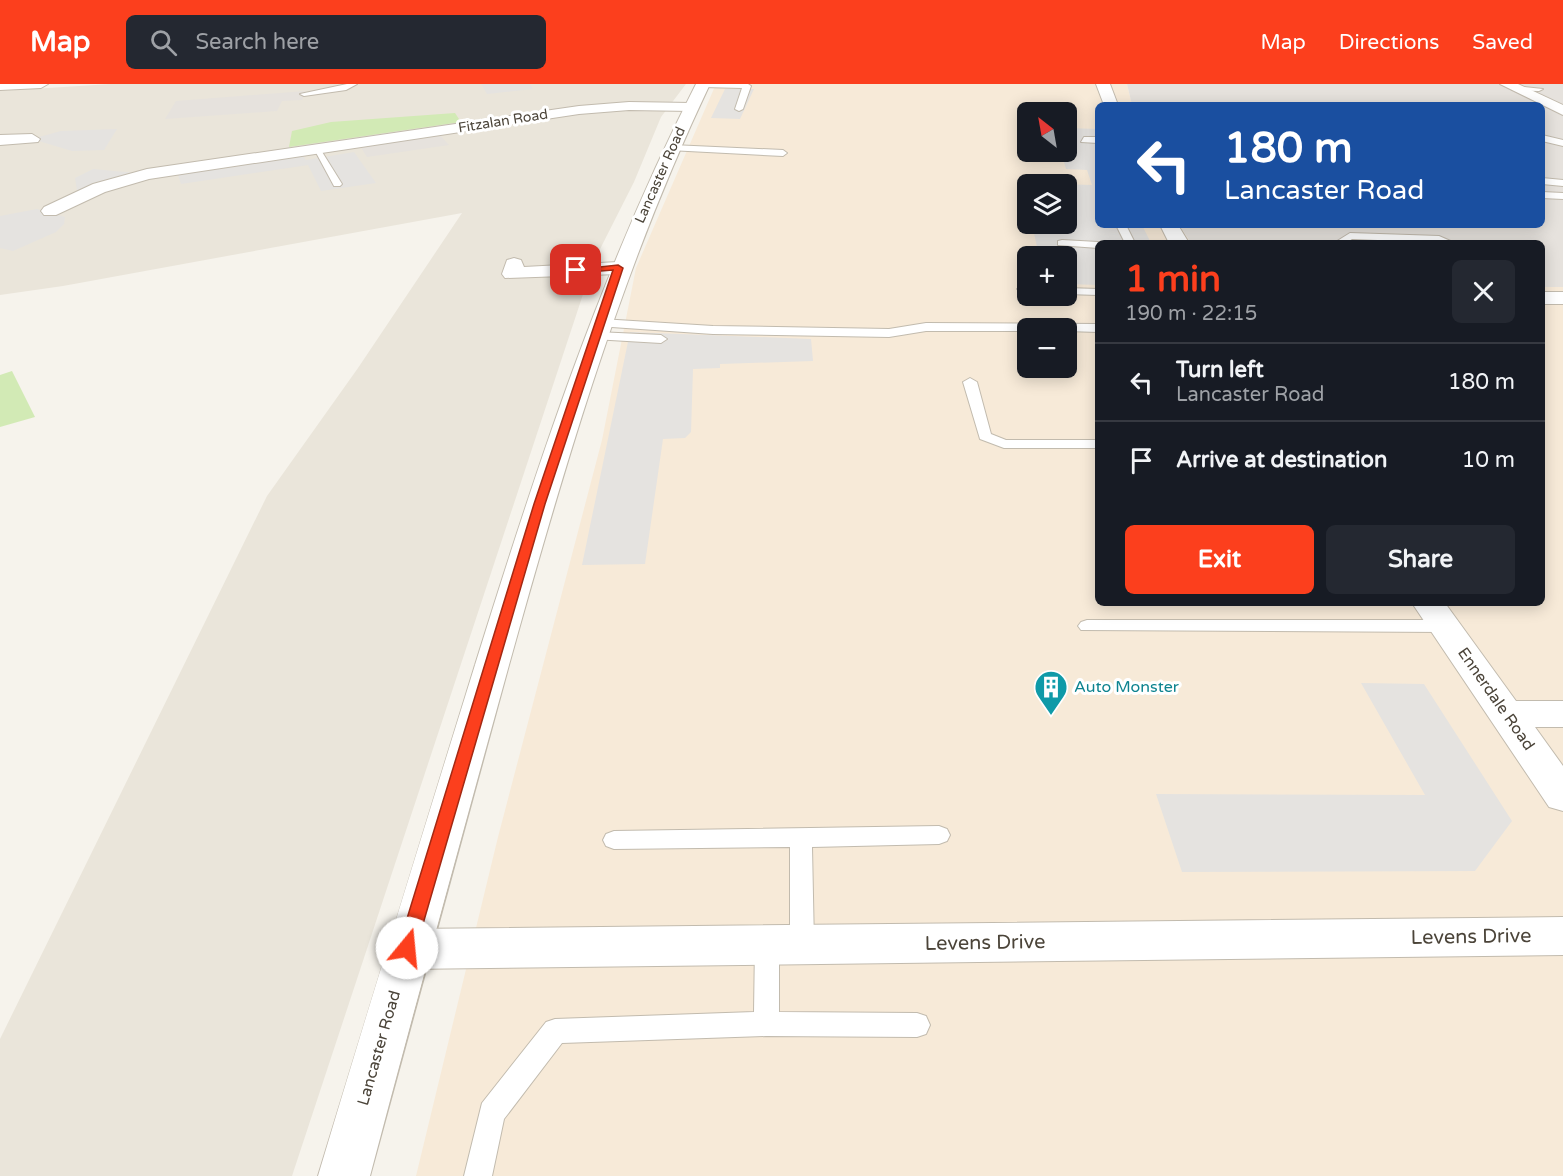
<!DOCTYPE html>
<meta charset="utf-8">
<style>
body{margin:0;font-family:"Varela Round",sans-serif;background:#242831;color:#f1f3f6;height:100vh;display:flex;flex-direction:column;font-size:22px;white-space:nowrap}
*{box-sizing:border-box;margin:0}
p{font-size:20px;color:#9ea1a6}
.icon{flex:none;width:33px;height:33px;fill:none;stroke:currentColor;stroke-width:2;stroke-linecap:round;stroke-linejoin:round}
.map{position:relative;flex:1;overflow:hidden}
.panel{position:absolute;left:1095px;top:156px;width:450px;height:366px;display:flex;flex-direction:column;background:#171b24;border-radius:9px;box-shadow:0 3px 15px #0003}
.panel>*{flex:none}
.hud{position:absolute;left:1095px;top:18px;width:450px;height:126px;border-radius:9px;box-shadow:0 3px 15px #0003;background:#1a4fa0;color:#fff;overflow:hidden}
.needle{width:39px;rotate:329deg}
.tools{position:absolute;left:1017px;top:18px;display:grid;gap:12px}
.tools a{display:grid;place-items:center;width:60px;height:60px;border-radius:9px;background:#171b24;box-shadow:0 3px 15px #0003;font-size:30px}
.pin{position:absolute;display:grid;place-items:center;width:51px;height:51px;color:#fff;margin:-26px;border-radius:12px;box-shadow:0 3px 9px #0006}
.me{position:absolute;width:66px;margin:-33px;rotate:17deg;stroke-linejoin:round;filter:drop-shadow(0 0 4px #0008)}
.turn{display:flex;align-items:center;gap:21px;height:126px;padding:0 30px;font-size:27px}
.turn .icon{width:78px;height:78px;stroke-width:2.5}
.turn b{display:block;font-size:42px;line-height:51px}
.round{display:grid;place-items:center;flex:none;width:63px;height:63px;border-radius:9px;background:#242831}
.head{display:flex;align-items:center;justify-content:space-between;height:102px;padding:0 30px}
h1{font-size:36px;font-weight:700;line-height:45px;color:#fc3f1d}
.cta{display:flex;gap:12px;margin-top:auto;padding:12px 30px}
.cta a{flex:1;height:69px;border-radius:9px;background:#fc3f1d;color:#fff;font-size:24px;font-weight:700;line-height:69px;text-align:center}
.cta a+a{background:#242831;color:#f1f3f6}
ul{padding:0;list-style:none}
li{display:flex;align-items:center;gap:18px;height:78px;padding:0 30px;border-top:2px solid #363941}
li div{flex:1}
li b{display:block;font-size:22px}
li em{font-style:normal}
header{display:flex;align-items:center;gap:36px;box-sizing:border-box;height:84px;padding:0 30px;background:#fc3f1d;color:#fff}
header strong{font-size:28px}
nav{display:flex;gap:33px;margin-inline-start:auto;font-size:21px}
.search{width:420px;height:54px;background:#242831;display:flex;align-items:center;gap:15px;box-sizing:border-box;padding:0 21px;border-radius:9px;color:#9ea1a6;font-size:22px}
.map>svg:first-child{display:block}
</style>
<header>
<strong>Map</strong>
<div class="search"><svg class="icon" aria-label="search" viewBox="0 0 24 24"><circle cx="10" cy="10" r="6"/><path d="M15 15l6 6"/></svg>Search here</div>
<nav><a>Map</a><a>Directions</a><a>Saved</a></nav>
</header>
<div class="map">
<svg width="1563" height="1092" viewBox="0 0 1563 1092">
<rect width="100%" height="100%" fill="#f6f3ec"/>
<path fill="#eae5da" d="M 111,0 L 686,0 L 661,33 L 634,98 L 594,177 L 292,1092 L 0,1092 L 0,955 L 267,412 L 358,284 L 462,129 L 63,202 L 0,211 L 0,7 Z"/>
<path fill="#f7ead8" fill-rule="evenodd" d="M 716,0 L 1127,0 L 1132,21 L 1098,21 L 1098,141 L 1179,141 L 1191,159 L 1098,159 L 1098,519 L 1542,519 L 1542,203 L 1563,203 L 1563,1092 L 416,1092 L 498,753 L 602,356 L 636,184 ZM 1028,28 L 1066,28 L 1066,68 L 1028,68 ZM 1028,100 L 1066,100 L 1066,140 L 1028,140 ZM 1028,172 L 1066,172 L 1066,212 L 1028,212 ZM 1028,244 L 1066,244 L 1066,284 L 1028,284 Z"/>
<path fill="#e6e2dd" d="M 1127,0 L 1563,0 L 1563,203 L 1542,203 L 1542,159 L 1191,159 L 1179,141 L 1542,141 L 1542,21 L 1132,21 Z
M 305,7 L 302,16 L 282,17 L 277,27 L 165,35 L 176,17 Z
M 439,50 L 449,61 L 367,73 L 360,62 Z"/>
<path fill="#d2eab5" d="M 455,29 L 461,38 L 289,63 L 292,47 L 331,38 Z
M 12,287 L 35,333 L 0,343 L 0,291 Z"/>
<path fill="#e5e3e0" d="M 481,0 L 530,0 L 533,5 L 487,10 Z
M 725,5 L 754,5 L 740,35 L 711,34 Z
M 1067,44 L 1098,45 L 1098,141 L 1142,141 L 1151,159 L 1098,159 L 1098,201 L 1067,200 L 1066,172 L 1039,172 L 1032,140 L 1066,140 L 1066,100 L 1028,100 L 1027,118 L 1023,99 L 1092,101 L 1087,86 L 1066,85 L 1061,68 L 1066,68 Z
M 117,45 L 104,66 L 72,67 L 32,55 L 61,47 Z
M 354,68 L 376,99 L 321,107 L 308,81 L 181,100 L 177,88 L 301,69 L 306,76 Z
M 93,85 L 147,90 L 78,113 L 75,94 Z
M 37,125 L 65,133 L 64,140 L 56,148 L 13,167 L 0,164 L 0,132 Z
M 630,248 L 811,255 L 813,277 L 720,280 L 720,284 L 693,285 L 691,348 L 685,354 L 663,355 L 645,480 L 582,481 Z
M 1361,599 L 1424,600 L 1512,737 L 1475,787 L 1182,788 L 1156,710 L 1425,711 Z"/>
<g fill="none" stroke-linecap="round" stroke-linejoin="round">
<defs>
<path id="service" d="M 347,0 L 357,0 L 346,6 L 304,12 L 300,10 Z
M 700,0 L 748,0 L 751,2 L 743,25 L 739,27 L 735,25 L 742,4 L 703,3 Z
M 1515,2 L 1543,5 L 1539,7 L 1512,6 Z
M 1542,51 L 1563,56 L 1563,62 L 1542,57 Z
M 1084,53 L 1098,53 L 1098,59 L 1081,58 Z
M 672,61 L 783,66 L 787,69 L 783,72 L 669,66 L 668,64 Z
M 313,63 L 319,63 L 342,100 L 340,102 L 334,102 Z
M 1542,94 L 1563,96 L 1563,102 L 1542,100 Z
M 1542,108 L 1563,109 L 1563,115 L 1542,114 Z
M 1116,141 L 1126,141 L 1135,159 L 1125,159 Z
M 1350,149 L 1439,152 L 1455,159 L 1352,155 L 1346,159 L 1334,159 Z
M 1062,156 L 1098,158 L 1102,159 L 1098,159 L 1098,164 L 1058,161 L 1058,157 Z
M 1023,202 L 1028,202 L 1028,208 L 1017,205 Z
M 1066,204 L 1098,205 L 1098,211 L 1066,210 Z
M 601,235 L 713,242 L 889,245 L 926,239 L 1098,240 L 1098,248 L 1066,247 L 1066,244 L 1028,244 L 1028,247 L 926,247 L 889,253 L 713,250 L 597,242 L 595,239 Z
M 597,248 L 661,251 L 667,255 L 661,259 L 593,255 L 593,249 Z
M 970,294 L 977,298 L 991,350 L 1006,356 L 1098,356 L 1098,364 L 1004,364 L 980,355 L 963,298 Z
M 1087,536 L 1444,536 L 1453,542 L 1444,548 L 1081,546 L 1078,542 L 1081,538 Z
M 939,742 L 947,745 L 950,751 L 947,757 L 939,760 L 812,763 L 814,861 L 810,869 L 802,872 L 794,869 L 790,861 L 790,763 L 614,765 L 606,762 L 603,756 L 606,750 L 614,747 Z
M 767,850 L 775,853 L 779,861 L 779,928 L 917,929 L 926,932 L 930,941 L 926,950 L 917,953 L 766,952 L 562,959 L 504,1035 L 492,1092 L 464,1092 L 482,1019 L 546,938 L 555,935 L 754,928 L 755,861 L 759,853 Z"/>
<path id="minor" d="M 0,0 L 48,0 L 41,4 L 0,6 Z
M 1096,0 L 1110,0 L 1118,21 L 1104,21 Z
M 1500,0 L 1518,0 L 1563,21 L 1563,31 Z
M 629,18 L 691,19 L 698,23 L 691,27 L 629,26 L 579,30 L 149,95 L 105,108 L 56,131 L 44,131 L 41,127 L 44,123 L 93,100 L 147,85 L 579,22 Z
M 32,50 L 40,55 L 38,58 L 0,61 L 0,51 Z
M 1160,141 L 1178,141 L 1189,159 L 1169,159 Z
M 514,174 L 521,176 L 524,183 L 618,178 L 625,180 L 628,184 L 625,188 L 618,190 L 505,194 L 502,190 L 507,176 Z
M 1542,208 L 1563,208 L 1563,220 L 1542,220 Z
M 1412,519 L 1445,519 L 1516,617 L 1563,617 L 1563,643 L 1535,643 L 1563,682 L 1563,727 L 1549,723 Z
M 1563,833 L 1563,871 L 407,885 L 391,879 L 385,865 L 391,851 L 407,845 Z"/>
<path id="tertiary" d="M 696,0 L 710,0 C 621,187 564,383 509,581 C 462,751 415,921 370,1092 L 318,1092 C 369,921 422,751 475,581 C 537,382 601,186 696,0 Z"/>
</defs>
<use href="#service" stroke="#c2bbae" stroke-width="2"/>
<use href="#minor" stroke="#c2bbae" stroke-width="2"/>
<use href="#tertiary" stroke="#c2bbae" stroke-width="2"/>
<use href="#service" fill="#fff" fill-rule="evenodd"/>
<use href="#minor" fill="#fff" fill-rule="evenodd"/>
<use href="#tertiary" fill="#fff" fill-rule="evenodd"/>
</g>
<path fill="#fc3f1d" stroke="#a42913" stroke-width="1.5" d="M 618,181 L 623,184 L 545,420 L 416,864 L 414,870 L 407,873 L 401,870 L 398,864 L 534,420 L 613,186 L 576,189 L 572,186 Z"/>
<defs>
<symbol id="building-pin" viewBox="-11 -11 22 30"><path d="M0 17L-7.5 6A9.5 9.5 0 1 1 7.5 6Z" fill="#0f9aa8" stroke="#fff"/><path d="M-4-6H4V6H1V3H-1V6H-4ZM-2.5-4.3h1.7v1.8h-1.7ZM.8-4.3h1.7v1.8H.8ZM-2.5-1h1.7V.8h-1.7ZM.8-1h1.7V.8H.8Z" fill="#fff"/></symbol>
</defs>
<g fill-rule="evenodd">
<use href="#building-pin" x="1032" y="584" width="38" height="52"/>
</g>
<g text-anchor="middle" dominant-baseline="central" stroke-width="6" stroke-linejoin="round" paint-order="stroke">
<g font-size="14" fill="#4b4439" stroke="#fff">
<text transform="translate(503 37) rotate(-9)">Fitzalan Road</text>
<text transform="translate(660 91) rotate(-66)">Lancaster Road</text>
</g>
<g font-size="16" fill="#0d838f" stroke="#fff" text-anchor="start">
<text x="1074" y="603">Auto Monster</text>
</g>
<g font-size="16" fill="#4b4439" stroke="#fff">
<text transform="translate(1496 615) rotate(55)">Ennerdale Road</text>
<text transform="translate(379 964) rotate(-74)">Lancaster Road</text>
</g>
<g font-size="20" fill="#4b4439" stroke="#fff">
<text transform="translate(1471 853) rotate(-1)">Levens Drive</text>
<text transform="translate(985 859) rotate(-1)">Levens Drive</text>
</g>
</g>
</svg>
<div class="tools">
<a><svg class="needle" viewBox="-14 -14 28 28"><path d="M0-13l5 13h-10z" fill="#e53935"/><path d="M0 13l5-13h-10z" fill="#9ea1a6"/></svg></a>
<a><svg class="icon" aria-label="layers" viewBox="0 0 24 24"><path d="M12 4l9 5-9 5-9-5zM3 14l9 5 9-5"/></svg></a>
<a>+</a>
<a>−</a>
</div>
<div class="pin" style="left:576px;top:186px;background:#d93025"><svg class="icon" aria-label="arrive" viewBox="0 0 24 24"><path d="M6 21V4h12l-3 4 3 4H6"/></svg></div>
<svg class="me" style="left:407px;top:864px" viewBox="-20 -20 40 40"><circle r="19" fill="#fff"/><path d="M0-13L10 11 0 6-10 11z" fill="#fc3f1d"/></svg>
<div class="hud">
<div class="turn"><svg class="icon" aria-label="left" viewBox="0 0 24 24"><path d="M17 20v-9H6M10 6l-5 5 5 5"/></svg><div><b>180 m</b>Lancaster Road</div></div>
</div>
<section class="panel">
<div class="head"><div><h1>1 min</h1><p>190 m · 22:15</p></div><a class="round"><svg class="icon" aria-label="close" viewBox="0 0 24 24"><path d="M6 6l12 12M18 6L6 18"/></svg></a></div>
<ul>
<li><svg class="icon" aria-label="left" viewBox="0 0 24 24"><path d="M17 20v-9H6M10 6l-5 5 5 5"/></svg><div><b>Turn left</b><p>Lancaster Road</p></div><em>180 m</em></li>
<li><svg class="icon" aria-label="arrive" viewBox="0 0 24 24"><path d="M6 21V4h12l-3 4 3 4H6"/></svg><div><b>Arrive at destination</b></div><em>10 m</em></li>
</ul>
<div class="cta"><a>Exit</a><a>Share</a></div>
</section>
</div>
